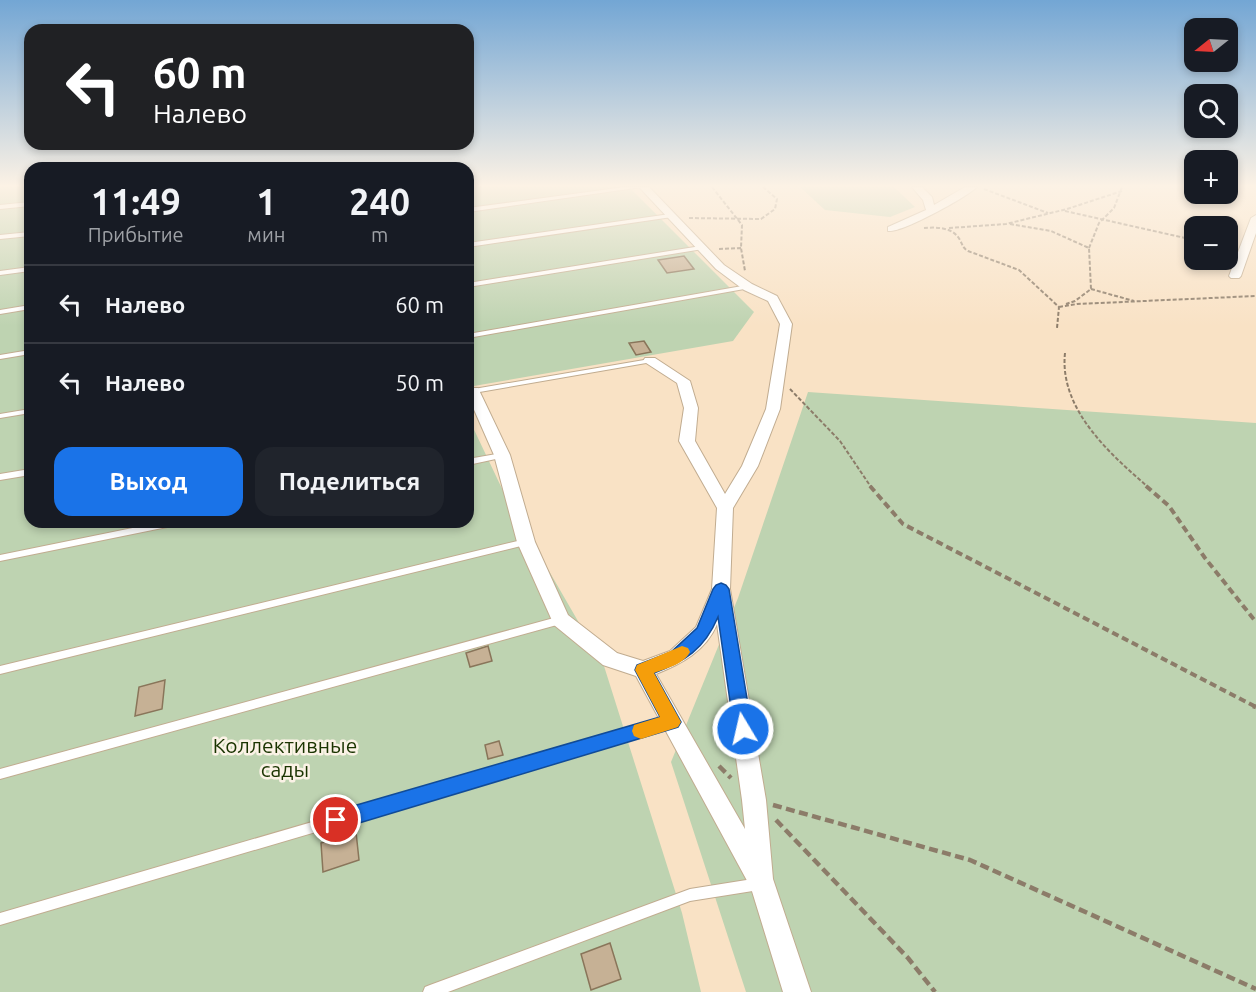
<!DOCTYPE html>
<html lang="ru">
<meta charset="utf-8">
<style>
body{margin:0;font-family:Ubuntu,sans-serif;background:#20242c;color:#f1f3f6;height:100vh;display:flex;flex-direction:column;font-size:22px;white-space:nowrap}
*{box-sizing:border-box;margin:0}
p{font-size:20px;color:#9ea1a6}
.icon{flex:none;width:33px;height:33px;fill:none;stroke:currentColor;stroke-width:2;stroke-linecap:round;stroke-linejoin:round}
.map{position:relative;flex:1;overflow:hidden}
.drawer{position:absolute;left:24px;top:162px;width:450px;height:366px;display:flex;flex-direction:column;background:#171b24;border-radius:18px;box-shadow:0 3px 9px #0003}
.drawer>*{flex:none}
.banner{position:absolute;left:24px;top:24px;width:450px;height:126px;border-radius:18px;box-shadow:0 3px 9px #0003;background:#202124;color:#fff;overflow:hidden}
.needle{width:39px;rotate:252deg}
.fabs{position:absolute;left:1184px;top:18px;display:grid;gap:12px}
.fabs a{display:grid;place-items:center;width:54px;height:54px;border-radius:12px;background:#171b24;box-shadow:0 3px 9px #0003;font-size:30px}
.pin{position:absolute;display:grid;place-items:center;width:51px;height:51px;color:#fff;margin:-26px;border:3px solid #fff;border-radius:50%;box-shadow:0 2px 6px #0007}
.me{position:absolute;width:66px;margin:-33px;rotate:351deg;stroke-linejoin:round;filter:drop-shadow(0 0 4px #0008)}
.turn{display:flex;align-items:center;gap:21px;height:126px;padding:0 30px;font-size:27px}
.turn .icon{width:78px;height:78px;stroke-width:2.5}
.turn b{display:block;font-size:42px;line-height:51px}
.eta{display:flex;justify-content:space-evenly;align-items:center;height:102px;text-align:center}
.eta b{font-size:36px;font-weight:600;line-height:42px}
.cta{display:flex;gap:12px;margin-top:auto;padding:12px 30px}
.cta a{flex:1;height:69px;border-radius:18px;background:#1a73e8;color:#fff;font-size:24px;font-weight:600;line-height:69px;text-align:center}
.cta a+a{background:#20242c;color:#f1f3f6}
ul{padding:0;list-style:none}
li{display:flex;align-items:center;gap:18px;height:78px;padding:0 30px;border-top:2px solid #363941}
li div{flex:1}
li b{display:block;font-size:22px}
li em{font-style:normal}
.map>svg:first-child{display:block}
</style>
<div class="map">
<svg width="1256" height="992" viewBox="0 0 1256 992">
<rect width="100%" height="100%" fill="#f9e2c5"/>
<path fill="#bed3b1" d="M 0,187 L 30,187 L 30,522 L 468,522 L 468,417 L 505,495 L 604,666 L 682,913 L 701,992 L 0,992 Z
M 468,187 L 629,187 L 754,312 L 733,341 L 468,387 Z
M 800,187 L 894,187 L 915,207 L 890,217 L 825,210 Z
M 808,392 L 1256,423 L 1256,992 L 746,992 L 671,762 L 738,598 Z"/>
<path fill="#c6b195" stroke="#89755a" stroke-width="1.5" d="M 684,256 L 694,269 L 667,273 L 658,260 Z
M 644,341 L 651,352 L 636,355 L 629,343 Z
M 488,646 L 492,661 L 470,667 L 466,653 Z
M 165,680 L 162,709 L 135,716 L 139,687 Z
M 499,741 L 503,755 L 488,759 L 485,745 Z
M 356,832 L 359,860 L 323,872 L 321,843 Z
M 610,943 L 621,979 L 591,990 L 581,954 Z"/>
<g fill="none" stroke-linecap="round" stroke-linejoin="round">
<defs>
<path id="service" d="M 625,187 L 642,187 L 468,212 L 468,208 Z
M 30,202 L 30,206 L 0,209 L 0,205 Z
M 670,214 L 673,216 L 672,217 L 468,247 L 468,243 Z
M 30,232 L 30,236 L 0,239 L 0,235 Z
M 701,246 L 704,248 L 703,249 L 468,287 L 468,283 Z
M 30,267 L 30,271 L 0,275 L 0,271 Z
M 748,285 L 751,287 L 750,288 L 468,338 L 468,334 Z
M 30,305 L 30,309 L 0,314 L 0,310 Z
M 30,350 L 30,354 L 0,359 L 0,355 Z
M 650,359 L 652,360 L 652,362 L 468,394 L 468,390 Z
M 30,409 L 30,413 L 0,418 L 0,414 Z
M 502,453 L 506,455 L 505,457 L 468,465 L 468,459 Z
M 30,469 L 30,475 L 0,480 L 0,474 Z
M 162,522 L 181,522 L 177,525 L 0,561 L 0,555 Z
M 526,539 L 529,540 L 530,542 L 529,544 L 0,674 L 0,666 Z
M 561,616 L 564,617 L 566,620 L 564,623 L 0,779 L 0,769 Z
M 672,717 L 676,719 L 677,722 L 676,725 L 672,727 L 0,925 L 0,913 Z
M 759,878 L 763,880 L 765,884 L 763,888 L 759,890 L 690,901 L 448,992 L 423,992 L 425,987 L 430,985 L 690,889 Z"/>
<path id="minor" d="M 639,187 L 649,187 L 724,265 L 752,284 L 777,296 L 792,324 L 780,409 L 758,466 L 733,508 L 730,589 L 766,800 L 773,879 L 811,992 L 783,992 L 751,888 L 636,676 L 603,665 L 554,625 L 517,542 L 494,455 L 468,396 L 468,388 L 478,388 L 510,455 L 535,542 L 568,615 L 617,653 L 643,661 L 670,651 L 696,627 L 712,589 L 717,508 L 679,441 L 684,408 L 677,383 L 643,361 L 645,358 L 655,358 L 690,381 L 698,408 L 695,441 L 725,494 L 742,466 L 766,409 L 780,324 L 768,301 L 744,290 L 716,269 ZM 717,624 L 742,800 L 745,829 L 656,674 C 681,664 706,651 717,624 Z
M 912,187 L 922,187 L 932,197 L 934,205 L 965,187 L 977,187 C 965,198 902,233 888,231 L 888,227 L 926,210 L 923,200 Z
M 1256,215 L 1256,233 L 1241,276 L 1239,278 L 1231,278 L 1229,276 L 1251,218 Z"/>
</defs>
<use href="#service" stroke="#c1ac90" stroke-width="2"/>
<use href="#minor" stroke="#c1ac90" stroke-width="2"/>
<path stroke="#8c7c69" stroke-width="2" stroke-dasharray="4 2" stroke-linecap="butt" d="M 712,187 L 742,225 L 741,248 L 745,271
M 984,189 L 1048,213
M 1065,211 L 1194,240
M 689,218 L 761,219 L 775,209 L 777,199 L 763,187
M 1010,224 L 1051,231 L 1089,248 L 1091,289 L 1075,301 L 1066,304
M 924,228 C 937,227 953,227 960,240 C 963,246 963,248 968,251 L 1019,270 L 1059,307 L 1057,328
M 949,228 L 1006,224 L 1067,209 L 1122,191
M 1089,248 L 1099,223 L 1114,208 L 1122,187
M 719,249 L 741,248
M 1091,289 L 1134,301
M 1059,307 L 1077,304 L 1256,296
M 1065,353 C 1059,409 1110,454 1148,487
M 790,389 L 840,441 L 871,487"/>
<path stroke="#8c7c69" stroke-width="4" stroke-dasharray="7 4" stroke-linecap="butt" d="M 870,486 L 903,524 L 1256,707
M 1146,486 L 1169,506 L 1205,558 L 1256,622"/>
<path stroke="#8c7c69" stroke-width="4.5" stroke-dasharray="9 4.5" stroke-linecap="butt" d="M 1253,706 L 1256,707
M 719,766 L 731,778
M 773,805 L 970,860 L 1256,989
M 776,820 L 908,958 L 935,992"/>
<use href="#service" fill="#fff" fill-rule="evenodd"/>
<use href="#minor" fill="#fff" fill-rule="evenodd"/>
</g>
<linearGradient id="sky" x2="0" y2="1"><stop stop-color="#73a6d4"/><stop offset="0.57" stop-color="#fcf2e5"/><stop offset="1" stop-color="#fcf2e5" stop-opacity="0"/></linearGradient>
<rect width="1256" height="326" fill="url(#sky)"/>
<path fill="#1a73e8" stroke="#114b97" stroke-width="1.5" d="M 721,583 L 726,585 L 729,589 L 752,729 L 749,735 L 743,737 L 736,735 L 734,729 L 718,617 C 704,650 685,661 654,673 L 681,722 L 678,727 L 336,830 L 329,827 L 326,820 L 329,814 L 336,811 L 660,717 L 635,670 L 637,665 L 671,652 L 697,628 L 713,589 L 716,585 Z"/>
<path fill="#f59e0b" d="M 682,646 L 688,648 L 690,652 C 683,665 667,668 654,673 L 681,722 L 678,727 L 641,739 L 634,736 L 632,731 L 634,725 L 660,717 L 635,670 L 637,665 Z"/>
<g text-anchor="middle" dominant-baseline="central" stroke-width="5" stroke-linejoin="round" paint-order="stroke">
<g font-size="21" fill="#1a3400" stroke="#fbf2e6">
<text x="285" y="745">Коллективные<tspan x="285" dy="24">сады</tspan></text>
</g>
</g>
</svg>
<div class="fabs">
<a><svg class="needle" viewBox="-14 -14 28 28"><path d="M0-13l5 13h-10z" fill="#e53935"/><path d="M0 13l5-13h-10z" fill="#9ea1a6"/></svg></a>
<a><svg class="icon" aria-label="search" viewBox="0 0 24 24"><circle cx="10" cy="10" r="6"/><path d="M15 15l6 6"/></svg></a>
<a>+</a>
<a>−</a>
</div>
<div class="pin" style="left:336px;top:820px;background:#d93025"><svg class="icon" aria-label="arrive" viewBox="0 0 24 24"><path d="M6 21V4h12l-3 4 3 4H6"/></svg></div>
<svg class="me" style="left:743px;top:729px" viewBox="-20 -20 40 40"><circle r="17" fill="#1a73e8" stroke="#fff" stroke-width="3"/><path d="M0-11L8 9 0 5-8 9z" fill="#fff"/></svg>
<div class="banner">
<div class="turn"><svg class="icon" aria-label="left" viewBox="0 0 24 24"><path d="M17 20v-9H6M10 6l-5 5 5 5"/></svg><div><b>60 m</b>Налево</div></div>
</div>
<section class="drawer">
<div class="eta">
<div><b>11:49</b><p>Прибытие</p></div>
<div><b>1</b><p>мин</p></div>
<div><b>240</b><p>m</p></div>
</div>
<ul>
<li><svg class="icon" aria-label="left" viewBox="0 0 24 24"><path d="M17 20v-9H6M10 6l-5 5 5 5"/></svg><div><b>Налево</b></div><em>60 m</em></li>
<li><svg class="icon" aria-label="left" viewBox="0 0 24 24"><path d="M17 20v-9H6M10 6l-5 5 5 5"/></svg><div><b>Налево</b></div><em>50 m</em></li>
</ul>
<div class="cta"><a>Выход</a><a>Поделиться</a></div>
</section>
</div>
